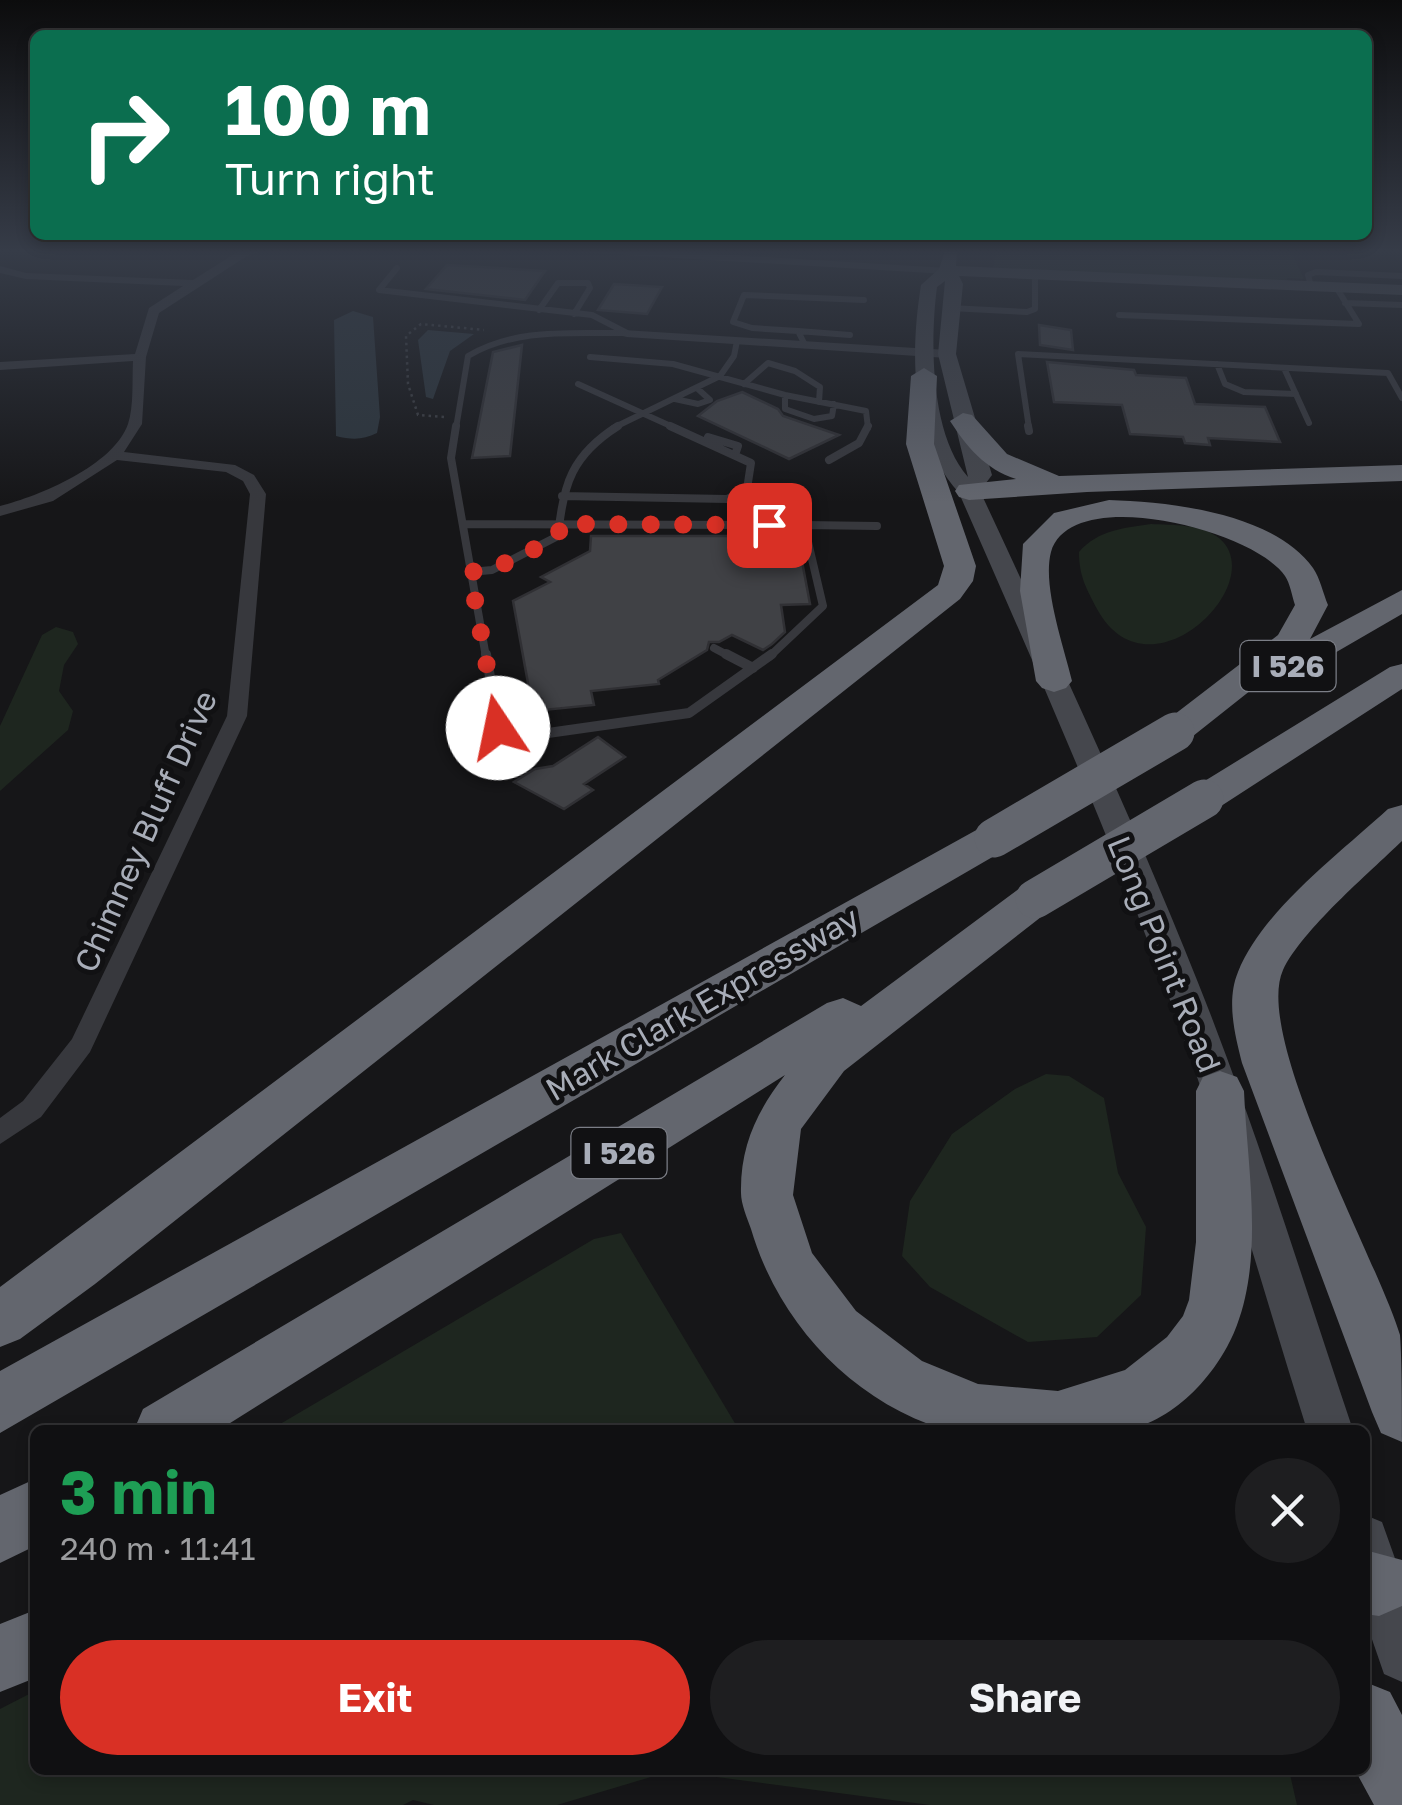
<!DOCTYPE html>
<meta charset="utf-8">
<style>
body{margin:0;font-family:"Golos Text",sans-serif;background:#1e1e20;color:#f1f3f6;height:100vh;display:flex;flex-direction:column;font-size:38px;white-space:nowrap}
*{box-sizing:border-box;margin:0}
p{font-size:32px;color:#9c9d9f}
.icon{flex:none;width:55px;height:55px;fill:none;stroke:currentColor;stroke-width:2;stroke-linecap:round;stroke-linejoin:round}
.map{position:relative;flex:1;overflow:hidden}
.drawer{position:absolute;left:30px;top:1425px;width:1340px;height:350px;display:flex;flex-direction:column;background:#101012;border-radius:15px;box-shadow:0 5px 15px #0003,0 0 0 2px #303032}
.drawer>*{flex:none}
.hud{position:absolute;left:30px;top:30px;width:1342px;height:210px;border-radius:15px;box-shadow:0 5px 15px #0003,0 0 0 2px #303032;background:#0b6e4f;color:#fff;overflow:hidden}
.pin{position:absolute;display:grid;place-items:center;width:85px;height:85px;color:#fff;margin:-42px;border-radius:20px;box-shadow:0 5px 15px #0006}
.me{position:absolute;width:110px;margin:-55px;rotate:349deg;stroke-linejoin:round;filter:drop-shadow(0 0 8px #0008)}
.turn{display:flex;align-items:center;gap:35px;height:210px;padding:0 30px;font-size:45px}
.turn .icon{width:130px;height:130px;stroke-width:2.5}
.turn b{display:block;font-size:70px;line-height:85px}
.round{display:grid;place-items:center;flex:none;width:105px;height:105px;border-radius:52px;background:#1e1e20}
.summary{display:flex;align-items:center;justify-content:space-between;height:170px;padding:0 30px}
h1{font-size:60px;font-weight:700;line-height:75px;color:#1e9e55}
.primary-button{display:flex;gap:20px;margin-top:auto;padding:20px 30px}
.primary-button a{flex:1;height:115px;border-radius:60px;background:#d93025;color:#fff;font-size:40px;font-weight:700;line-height:115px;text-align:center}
.primary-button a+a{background:#1e1e20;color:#f1f3f6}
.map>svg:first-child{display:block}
</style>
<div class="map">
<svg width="1402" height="1805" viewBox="0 0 1402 1805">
<rect width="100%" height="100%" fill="#161618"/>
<path fill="#1e261f" d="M 996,249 L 1290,249 L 1304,279 L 1287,278 L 1288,283 L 993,270 Z
M 1151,524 C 1172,525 1201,524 1219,538 C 1272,582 1149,704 1097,609 C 1086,588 1079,576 1079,552 C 1098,530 1124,528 1151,524 Z
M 56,627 L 73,632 L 78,644 L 64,665 L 59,691 L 73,711 L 68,730 L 0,791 L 0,726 L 42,635 Z
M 1046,1074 L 1069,1076 L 1104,1098 L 1118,1173 L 1146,1227 L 1141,1295 L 1097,1337 L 1028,1342 L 930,1287 L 902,1256 L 910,1201 L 952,1134 L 1015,1089 Z
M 621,1233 L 739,1430 L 270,1430 L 594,1239 Z
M 35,1691 L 35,1770 L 1289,1770 L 1297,1805 L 930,1805 L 671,1771 L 557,1805 L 434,1805 L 413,1800 L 403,1805 L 0,1805 L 0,1709 Z"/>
<path fill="#2c353c" d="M 353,311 L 373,317 L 380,417 L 377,433 C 363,440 352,440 336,436 L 334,320 Z
M 428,330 L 474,334 L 450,351 L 433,399 L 426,397 L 418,340 Z"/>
<path fill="#404145" stroke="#303034" stroke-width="2.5" d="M 447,265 L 498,268 L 545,271 L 525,300 L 426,289 Z
M 614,284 L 662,287 L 647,314 L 598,310 Z
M 1039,325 L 1071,330 L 1073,350 L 1040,345 Z
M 522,345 L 510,456 L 472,458 L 493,352 Z
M 1047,362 L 1134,370 L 1136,375 L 1186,378 L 1195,404 L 1265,407 L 1280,442 L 1208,438 L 1210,445 L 1185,443 L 1183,437 L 1130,434 L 1122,405 L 1054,402 Z
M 742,392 L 778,409 L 783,416 L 839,435 L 789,459 L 698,416 L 717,401 Z
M 735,532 L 768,532 L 769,541 L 798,540 L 810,604 L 781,605 L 785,632 L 772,644 L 763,650 L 732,635 L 719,642 L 709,642 L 707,650 L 658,680 L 659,684 L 591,691 L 594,705 L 544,710 L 542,699 L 530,694 L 513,601 L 550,582 L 541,577 L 590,551 L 591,536 L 735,536 Z
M 598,737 L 625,757 L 584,784 L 593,790 L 564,809 L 514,782 L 535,769 L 553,766 Z"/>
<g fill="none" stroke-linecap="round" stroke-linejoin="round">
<path stroke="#3d3f44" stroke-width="2.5" stroke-dasharray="2.5 4" stroke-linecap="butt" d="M 444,417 L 418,415 L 408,384 L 406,336 L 421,324 L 484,330"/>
<path stroke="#37383d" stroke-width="6" d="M 1364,249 L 1402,250
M 397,268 L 379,290 L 592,315 L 627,333
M 1311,286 L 1308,275 L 1316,272 L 1402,276
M 1345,303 L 1402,305
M 950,308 L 1027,312 L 1035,309 L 1035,275
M 539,310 L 558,283 L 588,283 L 590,288 L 574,314
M 1119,315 L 1359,324 L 1336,287
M 798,331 L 850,335
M 805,345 L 798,331 L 752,328 L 733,322 L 744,295 L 864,300
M 590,357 L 673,364 L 785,395 L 866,411 L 868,428
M 1217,364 L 1225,384 L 1244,392 L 1296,394
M 1284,368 L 1309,423
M 578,384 L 675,428
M 744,384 L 768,363 L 795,371 L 820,387 L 819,402
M 785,395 L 785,409 L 814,419 L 832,416 L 834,404
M 675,399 L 698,404 L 710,400 L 698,389
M 456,428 L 468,356 C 517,327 572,334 627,333
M 613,428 L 720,376 L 734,356 L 737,341
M 1029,428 L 1018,354 L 1388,373 L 1402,398"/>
<path stroke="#37383d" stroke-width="8" d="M 456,426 L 451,458 L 486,657
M 1028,426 L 1029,431
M 708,437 L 738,446 L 735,455
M 829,460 L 859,443 L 868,426
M 562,496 L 727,499 L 747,489 L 751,463 L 670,426
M 463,524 L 804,525 L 823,606 L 769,657
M 804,525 L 877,526
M 470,572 L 492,570 L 558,536 C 563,484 572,455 618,426
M 714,648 L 731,657"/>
<path stroke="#37383d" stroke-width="10" d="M 486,654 L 499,728 L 527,736 L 689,713 L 772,654
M 726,654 L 753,668"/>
<path fill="#37383d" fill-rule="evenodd" d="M 268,249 L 247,256 L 159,313 L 146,357 L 142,424 L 124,452 L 235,465 L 254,475 L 266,494 L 247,716 L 90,1052 L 41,1117 L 0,1144 L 0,1118 L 23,1101 L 72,1039 L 227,716 L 250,494 L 243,481 L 226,472 L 117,460 L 53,501 L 0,516 L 0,506 C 39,496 113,466 128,424 C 134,406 132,380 133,361 L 0,370 L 0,362 L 135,354 L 149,308 L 183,286 L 26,279 L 0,273 L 0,266 L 26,273 L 193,280 L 239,251 Z
M 571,249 L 634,249 L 947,268 L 953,271 L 947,274 L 576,252 Z
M 623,330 L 947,350 L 953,354 L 947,358 L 627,337 L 623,336 Z"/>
<path fill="#45474d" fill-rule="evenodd" d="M 945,251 L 957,251 L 956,266 L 1402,285 L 1402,295 L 959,276 L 963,284 L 956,354 L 992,475 L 980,491 C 1060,663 1141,836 1210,1013 C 1263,1150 1306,1291 1353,1430 L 1307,1430 C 1263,1290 1224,1149 1174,1011 C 1110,835 1034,664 959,493 C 910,438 910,354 921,285 L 939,269 ZM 945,281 L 938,354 L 968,477 C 930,434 930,341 937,287 Z
M 1365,1515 L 1382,1522 L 1402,1578 L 1402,1682 L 1384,1674 L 1365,1619 Z"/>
<path fill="#63666e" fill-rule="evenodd" d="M 924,368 L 937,376 L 934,444 L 976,566 L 973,581 L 960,599 L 95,1284 L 20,1339 L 0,1347 L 0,1287 L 938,585 L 944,566 L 906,444 L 911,376 Z
M 963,413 L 972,415 L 1007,454 L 1059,476 L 1402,465 L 1402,481 L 1087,492 L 969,500 L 959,497 L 955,491 L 959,485 L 1016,479 C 985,469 967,447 950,421 Z
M 1109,500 C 1172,502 1273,513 1313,568 C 1320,578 1323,593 1328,605 L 1310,639 L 1402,590 L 1402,614 L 1295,676 L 1283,679 L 1270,675 L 1188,740 L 1175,743 L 1162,740 L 1157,732 L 1162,724 L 1278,635 L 1295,605 C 1292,596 1290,583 1285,576 C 1254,530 1071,483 1051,552 C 1042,586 1064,647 1072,681 L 1066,688 L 1054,692 L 1042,688 L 1036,681 L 1020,591 L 1023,544 L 1054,513 Z
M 1402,664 L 1402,689 L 1218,808 L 1204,812 L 1190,808 L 1184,799 L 1190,790 L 1390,667 Z
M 1402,805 L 1402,841 C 1369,873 1302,930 1283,970 C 1253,1037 1377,1259 1400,1335 C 1402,1362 1402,1412 1402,1442 L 1381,1433 L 1372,1412 L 1242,1063 C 1235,1035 1226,1001 1238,972 C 1262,911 1340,853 1388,809 Z
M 994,824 L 1008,828 L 1014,838 L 1008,848 L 0,1433 L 0,1371 L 980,828 Z
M 1035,884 L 1050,888 L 1056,899 L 1050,910 L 844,1071 L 801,1129 L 793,1195 L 812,1253 L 856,1311 L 922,1361 L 978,1384 L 1058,1391 L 1125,1370 L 1167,1337 L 1183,1316 L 1189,1300 L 1196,1242 L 1196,1091 L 1203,1077 L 1220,1071 L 1237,1077 L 1244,1091 C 1247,1166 1264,1253 1237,1325 C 1220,1371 1176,1421 1125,1430 C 1094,1435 1057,1430 1026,1430 C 1001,1430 966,1436 943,1429 C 850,1400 778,1321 751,1229 C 747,1218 741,1204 741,1193 C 740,1146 757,1111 785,1075 L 219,1430 L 134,1430 L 143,1409 L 827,1003 L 843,998 L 861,1006 L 1020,888 Z
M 35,1479 L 35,1546 L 0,1563 L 0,1495 Z
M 1365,1550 L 1402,1560 L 1402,1606 L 1379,1616 L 1365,1614 Z
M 35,1610 L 35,1678 L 0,1692 L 0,1624 Z
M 1365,1682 L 1390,1692 L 1402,1715 L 1402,1805 L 1374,1805 L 1355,1770 L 1365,1770 Z"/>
<path stroke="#63666e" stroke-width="39" d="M 994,838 L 1175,732
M 1035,899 L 1204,799"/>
</g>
<linearGradient id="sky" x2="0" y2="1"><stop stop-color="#0c0c0d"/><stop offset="0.5" stop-color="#363c48"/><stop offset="1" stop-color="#363c48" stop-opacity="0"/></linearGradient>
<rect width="1402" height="502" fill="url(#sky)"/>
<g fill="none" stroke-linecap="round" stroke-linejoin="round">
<path stroke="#d93025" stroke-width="18" stroke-dasharray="0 32.4" d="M 498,728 L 470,572 C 502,569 529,552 558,536 L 561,524 L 769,525"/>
</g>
<g text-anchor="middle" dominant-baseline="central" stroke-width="10" stroke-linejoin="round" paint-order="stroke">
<g fill="#111113" stroke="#7b7e86" stroke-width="2.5">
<rect x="1240.5" y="641" width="95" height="50" rx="8"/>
<rect x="571.5" y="1128" width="95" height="50" rx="8"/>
</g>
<g font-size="30" font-weight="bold" fill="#a8adb8">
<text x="1288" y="666">I 526</text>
<text x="619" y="1153">I 526</text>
</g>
<g font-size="32" fill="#a8adb8" stroke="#111113">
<text transform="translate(145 831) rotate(-66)">Chimney Bluff Drive</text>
<text transform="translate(1165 954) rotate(68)">Long Point Road</text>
<text transform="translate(702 1003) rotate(-30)">Mark Clark Expressway</text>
</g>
</g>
</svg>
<div class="pin" style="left:769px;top:525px;background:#d93025"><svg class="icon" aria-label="arrive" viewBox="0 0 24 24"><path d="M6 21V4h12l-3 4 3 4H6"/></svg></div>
<svg class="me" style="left:498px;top:728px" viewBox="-20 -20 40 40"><circle r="19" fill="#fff"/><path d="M0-13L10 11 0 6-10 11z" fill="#d93025"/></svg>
<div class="hud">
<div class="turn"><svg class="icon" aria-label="right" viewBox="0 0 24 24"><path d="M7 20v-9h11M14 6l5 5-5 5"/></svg><div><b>100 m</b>Turn right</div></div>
</div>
<section class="drawer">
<div class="summary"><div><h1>3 min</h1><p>240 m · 11:41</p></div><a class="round"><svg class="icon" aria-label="close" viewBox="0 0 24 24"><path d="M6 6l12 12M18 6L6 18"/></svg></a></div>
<div class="primary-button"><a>Exit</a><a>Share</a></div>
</section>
</div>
